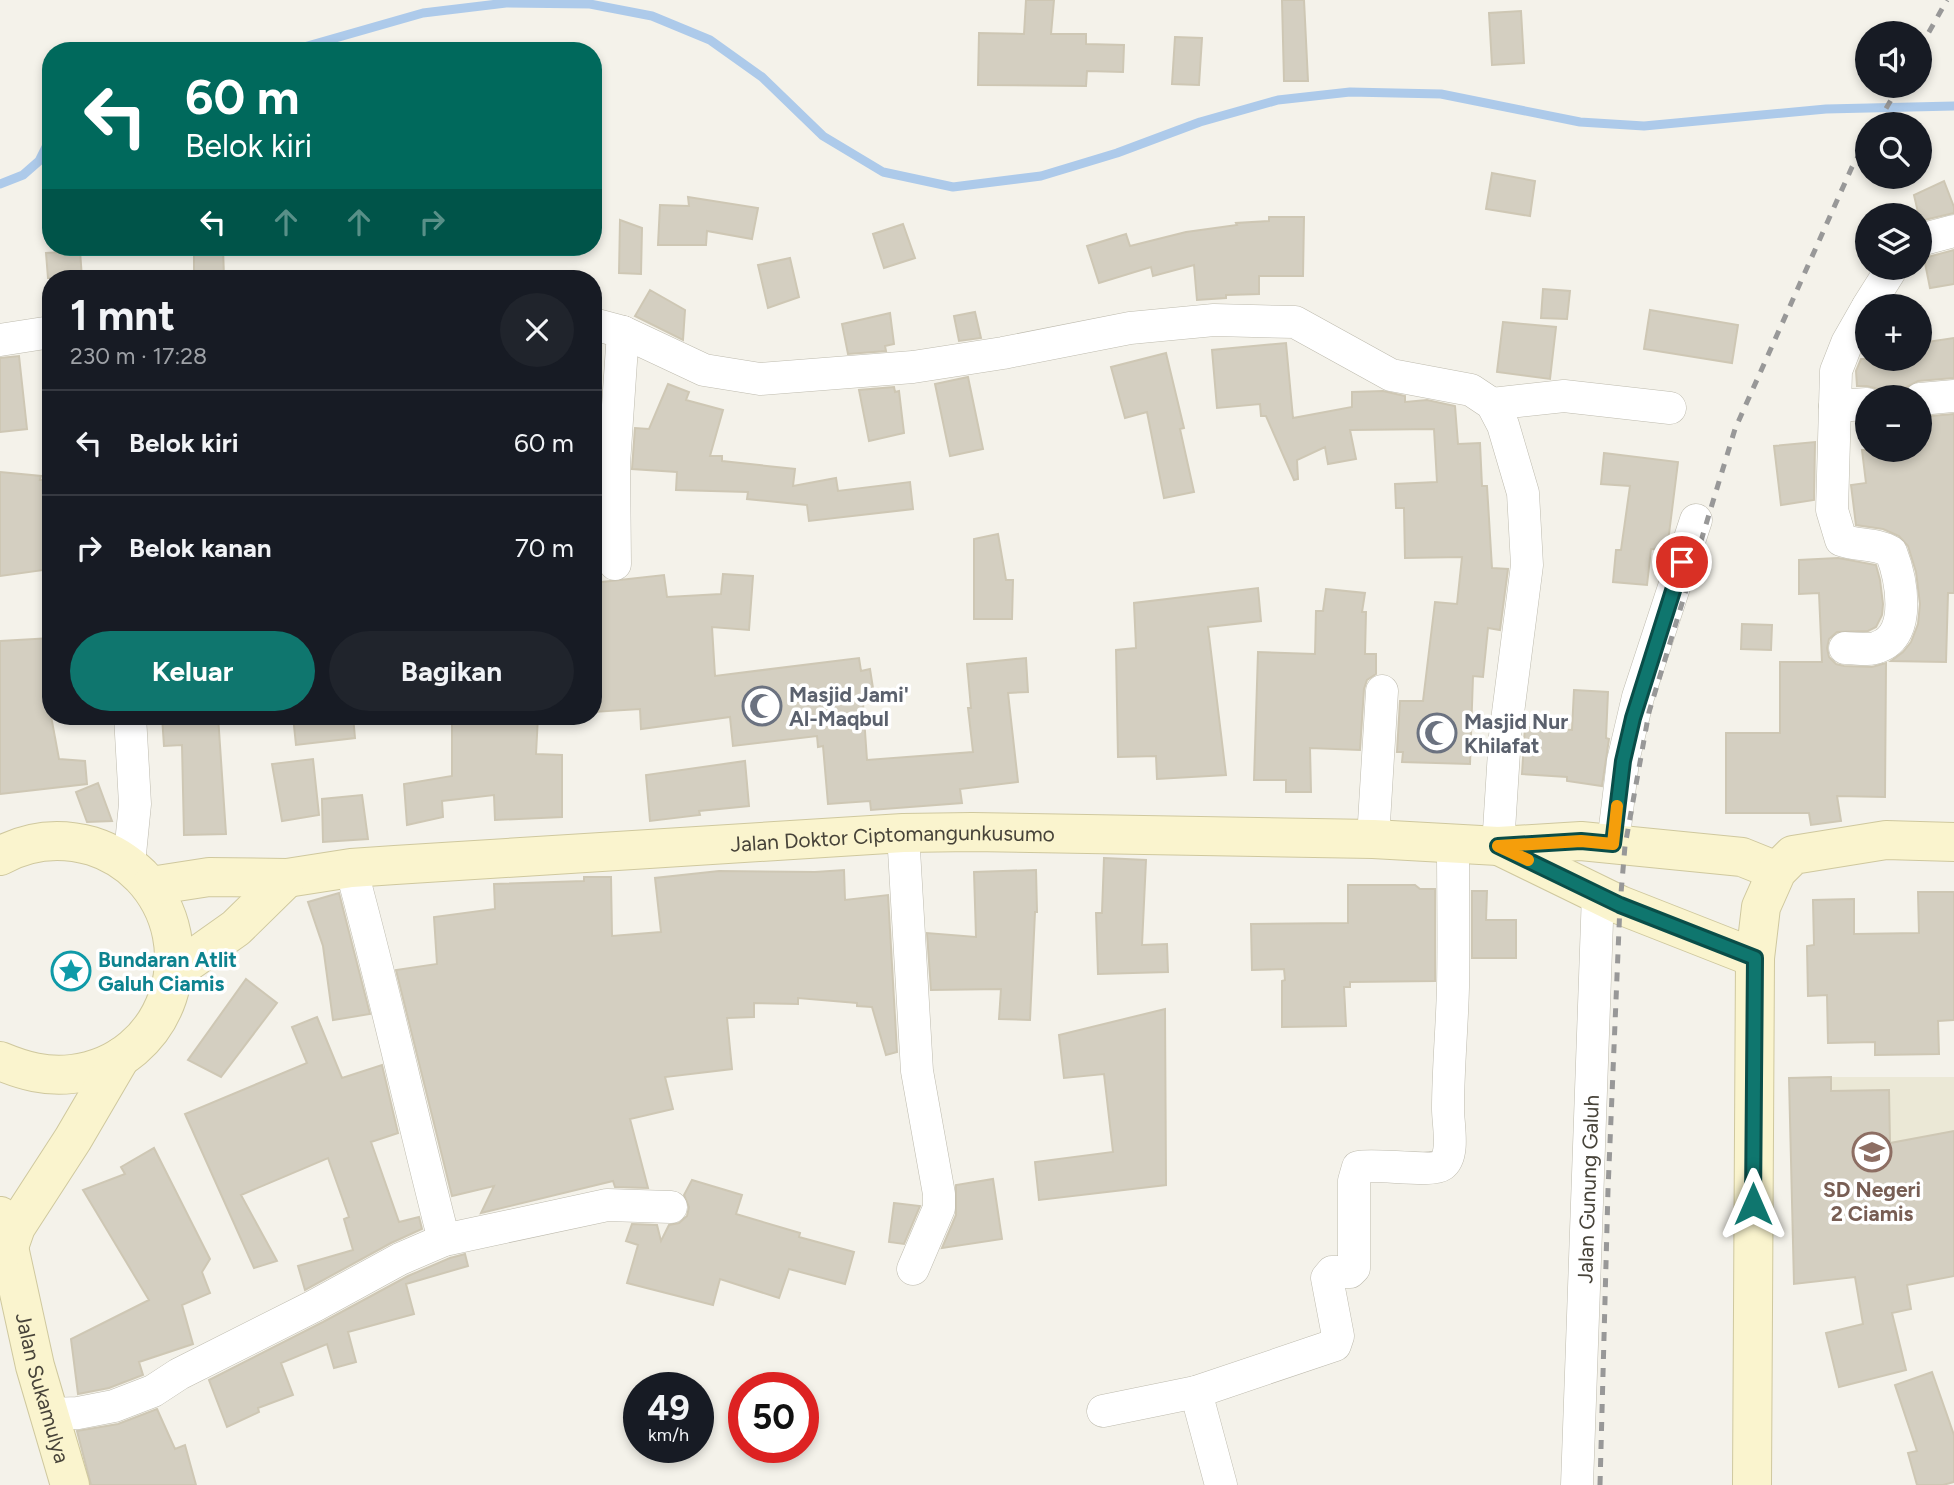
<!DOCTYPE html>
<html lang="id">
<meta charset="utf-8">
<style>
body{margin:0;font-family:Figtree,sans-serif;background:#20242c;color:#f1f3f6;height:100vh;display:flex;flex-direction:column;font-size:26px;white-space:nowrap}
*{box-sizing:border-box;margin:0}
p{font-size:23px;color:#9ea1a6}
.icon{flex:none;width:38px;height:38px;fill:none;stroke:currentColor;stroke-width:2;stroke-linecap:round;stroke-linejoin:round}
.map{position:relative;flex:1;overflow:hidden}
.details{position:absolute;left:42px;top:270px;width:560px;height:455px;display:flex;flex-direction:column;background:#171b24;border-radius:28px;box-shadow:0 4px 10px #0003}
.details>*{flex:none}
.banner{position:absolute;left:42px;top:42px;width:560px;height:214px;border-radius:28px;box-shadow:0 4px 10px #0003;background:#00695c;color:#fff;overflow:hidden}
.controls{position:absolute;left:1855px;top:21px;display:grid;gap:14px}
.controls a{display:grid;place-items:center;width:77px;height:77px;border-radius:50%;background:#171b24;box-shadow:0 4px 10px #0003;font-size:35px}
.speed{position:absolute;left:623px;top:1372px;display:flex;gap:14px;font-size:35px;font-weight:700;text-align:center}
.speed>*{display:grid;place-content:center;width:91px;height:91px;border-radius:50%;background:#171b24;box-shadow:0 4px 10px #0003;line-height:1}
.speed small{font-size:18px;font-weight:400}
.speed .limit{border:10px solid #d22;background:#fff;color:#111}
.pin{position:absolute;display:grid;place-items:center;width:60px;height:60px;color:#fff;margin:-30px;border:4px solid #fff;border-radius:50%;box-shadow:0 2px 7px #0007}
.me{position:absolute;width:77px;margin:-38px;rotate:0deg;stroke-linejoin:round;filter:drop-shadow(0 0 5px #0008)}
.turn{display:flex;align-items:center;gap:24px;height:147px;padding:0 28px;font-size:32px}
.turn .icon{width:91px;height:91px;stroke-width:2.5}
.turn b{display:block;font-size:49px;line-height:60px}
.lanes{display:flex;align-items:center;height:66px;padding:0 28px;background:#0003;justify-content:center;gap:35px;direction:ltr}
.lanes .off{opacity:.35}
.round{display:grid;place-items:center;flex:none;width:74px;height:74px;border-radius:37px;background:#20242c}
.overview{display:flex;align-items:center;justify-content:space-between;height:119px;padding:0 28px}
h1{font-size:42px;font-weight:700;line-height:52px}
.cta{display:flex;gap:14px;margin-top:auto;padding:14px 28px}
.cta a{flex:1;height:80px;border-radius:42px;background:#0f766e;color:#fff;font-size:28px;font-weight:700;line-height:80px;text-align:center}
.cta a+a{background:#20242c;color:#f1f3f6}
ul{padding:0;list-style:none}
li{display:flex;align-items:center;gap:21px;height:105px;padding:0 28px;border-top:2px solid #363941}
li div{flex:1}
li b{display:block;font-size:26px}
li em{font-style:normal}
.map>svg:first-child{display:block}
</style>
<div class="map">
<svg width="1954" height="1485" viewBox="0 0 1954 1485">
<rect width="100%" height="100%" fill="#f4f2ea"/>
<path fill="#ebe8d6" d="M 1831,1077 L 1954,1077 L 1954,1226 L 1839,1250 L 1793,1250 L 1789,1078 Z"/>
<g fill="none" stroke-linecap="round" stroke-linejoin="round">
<path stroke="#adcaea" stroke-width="9" d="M 290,51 L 423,13 L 506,3 L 590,4 L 652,16 L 710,40 L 762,77 L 823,136 L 883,172 L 953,187 L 1041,176 L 1117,153 L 1200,122 L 1278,100 L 1350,92 L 1441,94 L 1580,122 L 1644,126 L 1826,109 L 1954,106
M 0,184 L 23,175 L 39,161 L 51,137"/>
</g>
<path fill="#d4cfc1" stroke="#cec7b4" stroke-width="2" d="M 1026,0 L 1054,0 L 1051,34 L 1086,34 L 1086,44 L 1124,45 L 1123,72 L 1087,71 L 1086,86 L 978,85 L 979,33 L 1024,34 Z
M 1282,0 L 1304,0 L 1308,81 L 1284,81 Z
M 1521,11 L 1524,63 L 1492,65 L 1489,13 Z
M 1175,37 L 1202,38 L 1199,85 L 1172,84 Z
M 1492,173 L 1535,181 L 1530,216 L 1486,209 Z
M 1944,181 L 1954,207 L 1954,213 L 1920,221 L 1914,195 Z
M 688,197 L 758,208 L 752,239 L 707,231 L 706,245 L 658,245 L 660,205 L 689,206 Z
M 1269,217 L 1304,217 L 1303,276 L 1259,276 L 1259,294 L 1226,295 L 1226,298 L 1197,300 L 1194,265 L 1153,276 L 1151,267 L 1099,283 L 1087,246 L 1126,234 L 1130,246 L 1186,232 L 1237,225 L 1236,223 L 1269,221 Z
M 620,220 L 642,228 L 641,274 L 619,273 Z
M 903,224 L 915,258 L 884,268 L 873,234 Z
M 194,247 L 223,247 L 224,278 L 194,278 Z
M 1954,250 L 1954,284 L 1930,288 L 1924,258 Z
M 80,251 L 82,278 L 48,278 L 46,253 Z
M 790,258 L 799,297 L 768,308 L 758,265 Z
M 1543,289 L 1570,291 L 1567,319 L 1541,318 Z
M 650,290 L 685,310 L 683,340 L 635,316 Z
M 1650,310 L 1738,325 L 1732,363 L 1644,349 Z
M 975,312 L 981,338 L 959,341 L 954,316 Z
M 890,313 L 894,344 L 885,346 L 886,351 L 848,354 L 842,324 Z
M 1503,322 L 1556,327 L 1550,379 L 1497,372 Z
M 1954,338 L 1954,378 L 1918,381 L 1907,387 L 1878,389 L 1867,386 L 1857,386 L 1856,371 L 1861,359 L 1920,359 L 1920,343 Z
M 1286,343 L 1293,418 L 1352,407 L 1352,392 L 1383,391 L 1405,396 L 1405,402 L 1427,400 L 1455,406 L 1458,444 L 1480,443 L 1482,486 L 1487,486 L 1492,568 L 1508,569 L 1500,630 L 1488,628 L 1483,677 L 1473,676 L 1470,764 L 1402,762 L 1403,752 L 1397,752 L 1400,701 L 1423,701 L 1435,602 L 1457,604 L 1462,557 L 1405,558 L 1404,508 L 1396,508 L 1395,484 L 1437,482 L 1434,429 L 1350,430 L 1356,459 L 1328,464 L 1325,447 L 1297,460 L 1298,479 L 1294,480 L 1266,416 L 1261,416 L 1260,404 L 1217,408 L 1212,350 Z
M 1166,353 L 1184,428 L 1180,429 L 1194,492 L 1164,498 L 1147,412 L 1125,418 L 1111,367 Z
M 19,356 L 27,429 L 0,432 L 0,358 Z
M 968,377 L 983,449 L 950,456 L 935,384 Z
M 668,384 L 689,392 L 686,400 L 723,410 L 710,456 L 722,456 L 722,461 L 795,469 L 793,486 L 836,478 L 838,491 L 910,482 L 913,509 L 809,521 L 807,505 L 747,499 L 748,492 L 676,490 L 677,472 L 632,469 L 635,428 L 649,429 Z
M 894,387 L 895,392 L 899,391 L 904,433 L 869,441 L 859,390 Z
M 1954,414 L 1954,593 L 1948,593 L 1946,662 L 1891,661 L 1903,652 L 1911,642 L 1918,624 L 1920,604 L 1916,572 L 1908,546 L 1899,536 L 1883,529 L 1856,525 L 1851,485 L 1866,483 L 1862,450 L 1920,450 L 1920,417 Z
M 1815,442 L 1814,500 L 1781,505 L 1774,446 Z
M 1604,453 L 1678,462 L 1667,550 L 1651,549 L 1647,585 L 1613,582 L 1616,550 L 1621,550 L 1630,486 L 1601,484 Z
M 0,472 L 41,476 L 40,480 L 51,480 L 51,569 L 0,576 Z
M 998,534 L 1006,580 L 1013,580 L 1012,619 L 974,619 L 974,539 Z
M 1838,558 L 1876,565 L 1880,580 L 1883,604 L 1882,615 L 1876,627 L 1868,631 L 1837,632 L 1829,639 L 1827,648 L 1829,657 L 1836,664 L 1844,666 L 1872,667 L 1886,663 L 1885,797 L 1837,796 L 1841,821 L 1811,825 L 1809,813 L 1726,813 L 1726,733 L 1780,733 L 1780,662 L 1822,662 L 1819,593 L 1799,594 L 1799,560 Z
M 723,574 L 753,576 L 749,630 L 712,627 L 715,676 L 859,658 L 861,671 L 870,669 L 875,701 L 863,703 L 867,760 L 973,752 L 968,708 L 971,708 L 967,664 L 1026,658 L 1028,692 L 1008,693 L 1018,782 L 960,789 L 962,803 L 871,810 L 870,801 L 828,804 L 823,746 L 818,747 L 817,736 L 733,746 L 730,717 L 641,729 L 640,709 L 593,712 L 593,583 L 664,575 L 667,597 L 721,594 Z
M 1258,588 L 1261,621 L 1208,627 L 1226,775 L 1157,779 L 1156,756 L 1118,757 L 1116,650 L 1136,648 L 1134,603 Z
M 1326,589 L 1365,593 L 1362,612 L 1366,612 L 1365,654 L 1376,654 L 1376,674 L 1367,680 L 1364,689 L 1360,750 L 1310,748 L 1311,792 L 1286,792 L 1286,780 L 1254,780 L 1258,652 L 1315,654 L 1316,611 L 1323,611 Z
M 1742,624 L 1772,625 L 1771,650 L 1741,649 Z
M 51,638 L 51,716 L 59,759 L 85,761 L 87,784 L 0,794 L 0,641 Z
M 1574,690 L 1608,692 L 1606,738 L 1609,739 L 1602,786 L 1567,781 L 1567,777 L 1522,774 L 1525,727 L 1572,730 Z
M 162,716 L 218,716 L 226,834 L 184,835 L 182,745 L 164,746 Z
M 293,716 L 353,716 L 355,738 L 296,745 Z
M 452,716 L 538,716 L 536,754 L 562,755 L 562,817 L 495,820 L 494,795 L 442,801 L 443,817 L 407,825 L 404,784 L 452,776 Z
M 313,759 L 319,815 L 282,821 L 272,764 Z
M 745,761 L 749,806 L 699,811 L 700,815 L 650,821 L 646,775 Z
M 98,783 L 112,821 L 87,822 L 76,792 Z
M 362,795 L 368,839 L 323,842 L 322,799 Z
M 1104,858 L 1146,860 L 1142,945 L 1167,944 L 1168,972 L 1098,974 L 1096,913 L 1102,913 Z
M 844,870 L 845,900 L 888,895 L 897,1052 L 886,1055 L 872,1007 L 857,1006 L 857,1003 L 798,998 L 798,1004 L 754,1003 L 754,1017 L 727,1018 L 732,1069 L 665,1077 L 673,1109 L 630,1119 L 648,1188 L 615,1187 L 613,1181 L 481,1213 L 494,1186 L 452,1196 L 396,970 L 437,964 L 434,917 L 495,909 L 494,884 L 584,881 L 584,877 L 611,877 L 612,936 L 661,932 L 655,878 L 719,871 L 815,872 Z
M 1036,870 L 1037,912 L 1035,912 L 1030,1020 L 999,1019 L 1001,989 L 931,990 L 927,933 L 976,937 L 974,872 Z
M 1348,885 L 1415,885 L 1420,889 L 1435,889 L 1435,981 L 1350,982 L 1350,987 L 1344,987 L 1346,1026 L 1282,1027 L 1282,981 L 1285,980 L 1284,969 L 1252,970 L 1251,924 L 1348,923 Z
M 1472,891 L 1487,891 L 1486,920 L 1516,920 L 1516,958 L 1472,958 Z
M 1918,892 L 1954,892 L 1954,1020 L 1938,1021 L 1939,1054 L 1875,1055 L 1875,1042 L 1828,1043 L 1827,995 L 1808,996 L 1807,946 L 1814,945 L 1813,900 L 1854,899 L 1854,934 L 1919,933 Z
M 339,893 L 370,1014 L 333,1020 L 323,946 L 308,902 Z
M 246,979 L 277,1003 L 221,1077 L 188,1060 Z
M 1165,1009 L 1166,1185 L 1039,1200 L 1035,1162 L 1113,1152 L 1104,1074 L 1064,1078 L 1059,1035 Z
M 317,1017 L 342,1078 L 382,1065 L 398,1133 L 371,1142 L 399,1222 L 419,1217 L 422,1229 L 391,1243 L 305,1290 L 298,1266 L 353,1250 L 344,1219 L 349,1217 L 328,1158 L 241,1195 L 277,1261 L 254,1268 L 185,1114 L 307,1063 L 292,1027 Z
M 1831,1077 L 1831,1091 L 1889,1090 L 1890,1143 L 1954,1131 L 1954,1276 L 1907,1285 L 1911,1309 L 1892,1313 L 1906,1370 L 1839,1387 L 1826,1333 L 1863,1324 L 1855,1277 L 1794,1284 L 1789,1078 Z
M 154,1148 L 210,1259 L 202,1272 L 210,1293 L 182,1305 L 193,1344 L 139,1362 L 143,1375 L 109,1388 L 78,1394 L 71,1339 L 149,1300 L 83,1190 L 125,1174 L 121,1167 Z
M 993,1179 L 1002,1239 L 942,1248 L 956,1215 L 956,1185 Z
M 692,1180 L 742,1195 L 736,1214 L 800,1233 L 799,1237 L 854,1252 L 845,1284 L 789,1269 L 779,1298 L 720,1279 L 713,1305 L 627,1283 L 638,1245 L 626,1241 L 632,1224 L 657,1225 L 661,1241 L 669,1225 L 679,1223 L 687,1216 L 689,1207 L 684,1195 Z
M 894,1203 L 920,1206 L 904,1244 L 889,1242 Z
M 465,1254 L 468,1266 L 406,1284 L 414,1314 L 348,1332 L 356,1362 L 334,1368 L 327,1344 L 281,1363 L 293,1395 L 258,1408 L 259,1412 L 227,1427 L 209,1380 L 323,1322 L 408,1276 L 450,1258 Z
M 1932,1372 L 1954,1435 L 1954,1482 L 1943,1485 L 1917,1485 L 1908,1453 L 1917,1451 L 1895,1385 Z
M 157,1409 L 175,1449 L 185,1445 L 196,1485 L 91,1485 L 77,1431 L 118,1424 Z"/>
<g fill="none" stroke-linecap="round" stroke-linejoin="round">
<defs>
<g id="minor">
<path d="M 1920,240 L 1954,231"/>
<path d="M 1868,306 L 1892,268"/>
<path d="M 593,324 L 623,332 L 704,370 L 760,379 L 913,367 L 1003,353 L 1130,328 L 1214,320 L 1295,322 L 1391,375 L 1471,390 L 1492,404 L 1503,425 L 1523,493 L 1527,565 L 1505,736 L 1498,846"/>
<path d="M 0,340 L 51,332"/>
<path d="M 1920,399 L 1954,396"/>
<path d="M 1492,404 L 1564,396 L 1670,408"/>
<path d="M 1835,406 L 1867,404"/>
<path d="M 615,564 L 614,464 L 623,332"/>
<path d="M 1845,648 C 1855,648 1869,651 1878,647 C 1913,635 1901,578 1891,552 C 1877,543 1857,546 1841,540 L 1832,510 L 1836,371 L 1847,343 L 1867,308"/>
<path d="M 903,833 L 917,1071 L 939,1194 L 939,1208 L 913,1269"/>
<path d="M 1373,839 L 1382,691"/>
<path d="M 1613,844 L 1623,761 L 1638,697 L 1696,520"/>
<path d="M 129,864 L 135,804 L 130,716"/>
<path d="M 351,868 C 385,992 412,1117 444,1240"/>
<path d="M 1196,1392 L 1221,1485"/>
<path d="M 1103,1411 L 1196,1392 L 1335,1345 L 1338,1336 L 1327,1278 L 1332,1272 L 1350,1272 L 1354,1268 L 1354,1181 L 1358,1167 C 1376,1163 1431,1173 1442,1165 C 1455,1156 1448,1124 1448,1109 C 1448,1069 1452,1028 1453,987 C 1454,939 1453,891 1453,843"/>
<path d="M 49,1414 L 78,1413 L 114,1406 L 153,1391 L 179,1374 L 314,1306 L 400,1259 L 444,1240 L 607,1205 L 671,1207"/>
<path id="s1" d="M 1577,1485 L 1598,893"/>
</g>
<g id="secondary">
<path d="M 1503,848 L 1620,905 L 1755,958"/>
<path d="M 0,856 C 29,840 60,837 92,846 C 111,852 127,862 141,876 C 207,945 169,1063 72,1074 C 46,1077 24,1071 0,1061"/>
<path id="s2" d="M 151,886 L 209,877 L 287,878 L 351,868 L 395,865 L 903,833 L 972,832 L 1373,839 L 1498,846 L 1581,841 L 1742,857 L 1777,871"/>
<path d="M 174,972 L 236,928 L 287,878"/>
<path id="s3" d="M 0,1216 L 9,1247 L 35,1366 L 70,1485"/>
<path d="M 9,1247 L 16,1227 L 73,1139 L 121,1057"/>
<path d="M 1752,1485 L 1755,958 L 1761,907 L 1777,871 L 1793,855 L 1886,840 L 1954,842"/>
</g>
</defs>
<use href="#minor" stroke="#bebbae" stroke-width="33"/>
<use href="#secondary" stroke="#cfc89e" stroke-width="40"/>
<use href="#minor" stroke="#fff" stroke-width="32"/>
<use href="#secondary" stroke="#faf4ce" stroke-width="38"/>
<path stroke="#989898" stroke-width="5" stroke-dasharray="9 9" stroke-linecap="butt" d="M 1920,48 L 1947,0
M 1877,124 L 1899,86
M 1600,1485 L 1608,1190 L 1620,905 L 1625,846 L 1649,712 L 1735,429 L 1852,167 L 1867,141"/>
</g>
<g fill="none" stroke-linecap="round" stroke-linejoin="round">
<defs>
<path id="route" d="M 1682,562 L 1633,718 L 1623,761 L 1613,844 L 1581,841 L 1498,846 L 1620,905 L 1755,958 L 1753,1204"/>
</defs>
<use href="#route" stroke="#0a4d48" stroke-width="18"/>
<use href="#route" stroke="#0f766e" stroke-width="12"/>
<path stroke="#f59e0b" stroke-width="12" d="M 1528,860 L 1498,846 L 1581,841 L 1613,844 L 1617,806"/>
</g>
<defs>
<symbol id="mosque-ring" viewBox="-11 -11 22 22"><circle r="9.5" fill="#fff" stroke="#6b7280" stroke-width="1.5"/><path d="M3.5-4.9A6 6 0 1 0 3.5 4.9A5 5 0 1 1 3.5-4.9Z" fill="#6b7280"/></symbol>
<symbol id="sight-ring" viewBox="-11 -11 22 22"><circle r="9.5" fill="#fff" stroke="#0f9aa8" stroke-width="1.5"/><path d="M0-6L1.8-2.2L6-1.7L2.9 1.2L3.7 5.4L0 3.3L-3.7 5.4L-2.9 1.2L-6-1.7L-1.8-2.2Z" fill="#0f9aa8"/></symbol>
<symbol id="school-ring" viewBox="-11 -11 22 22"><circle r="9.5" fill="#fff" stroke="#8d6e63" stroke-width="1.5"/><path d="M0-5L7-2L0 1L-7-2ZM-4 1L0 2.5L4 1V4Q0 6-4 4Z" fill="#8d6e63"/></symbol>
</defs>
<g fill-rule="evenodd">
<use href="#mosque-ring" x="740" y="684" width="44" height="44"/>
<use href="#mosque-ring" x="1415" y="711" width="44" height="44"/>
<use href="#sight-ring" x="49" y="949" width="44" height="44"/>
<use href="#school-ring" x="1850" y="1130" width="44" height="44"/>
</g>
<g text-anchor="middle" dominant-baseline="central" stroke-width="7" stroke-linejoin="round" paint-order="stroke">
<g font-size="21" font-weight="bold" fill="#5b616d" stroke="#fff" text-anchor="start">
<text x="789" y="694">Masjid Jami'<tspan x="789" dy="24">Al-Maqbul</tspan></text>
<text x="1464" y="721">Masjid Nur<tspan x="1464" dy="24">Khilafat</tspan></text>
</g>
<g font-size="21" fill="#474339" stroke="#fff">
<text stroke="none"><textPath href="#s2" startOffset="744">Jalan Doktor Ciptomangunkusumo</textPath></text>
<text stroke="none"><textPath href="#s1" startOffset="296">Jalan Gunung Galuh</textPath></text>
<text stroke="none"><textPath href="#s3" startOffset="177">Jalan Sukamulya</textPath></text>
</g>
<g font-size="21" font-weight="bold" fill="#0d838f" stroke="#fff" text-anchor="start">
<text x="98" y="959">Bundaran Atlit<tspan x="98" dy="24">Galuh Ciamis</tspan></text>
</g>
<g font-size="21" font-weight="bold" fill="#785e54" stroke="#fff">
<text x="1872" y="1189">SD Negeri<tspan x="1872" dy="24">2 Ciamis</tspan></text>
</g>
</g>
</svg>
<div class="controls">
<a><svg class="icon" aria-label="sound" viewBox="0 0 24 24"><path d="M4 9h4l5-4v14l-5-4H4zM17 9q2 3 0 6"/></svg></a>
<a><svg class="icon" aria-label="search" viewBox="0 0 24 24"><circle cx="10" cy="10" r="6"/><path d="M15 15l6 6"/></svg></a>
<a><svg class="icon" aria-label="layers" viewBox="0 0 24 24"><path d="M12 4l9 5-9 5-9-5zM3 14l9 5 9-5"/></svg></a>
<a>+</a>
<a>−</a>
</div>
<div class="speed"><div>49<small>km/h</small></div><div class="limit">50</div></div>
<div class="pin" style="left:1682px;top:562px;background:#d93025"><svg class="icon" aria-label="arrive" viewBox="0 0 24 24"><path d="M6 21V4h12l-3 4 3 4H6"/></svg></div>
<svg class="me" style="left:1753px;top:1204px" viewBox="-20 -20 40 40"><path d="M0-17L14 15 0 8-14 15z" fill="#0f766e" stroke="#fff" stroke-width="4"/></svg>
<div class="banner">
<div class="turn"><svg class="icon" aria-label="left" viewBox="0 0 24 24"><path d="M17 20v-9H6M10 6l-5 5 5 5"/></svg><div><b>60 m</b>Belok kiri</div></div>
<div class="lanes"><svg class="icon" aria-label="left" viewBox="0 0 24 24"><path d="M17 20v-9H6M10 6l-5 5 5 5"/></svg><svg class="icon off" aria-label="ahead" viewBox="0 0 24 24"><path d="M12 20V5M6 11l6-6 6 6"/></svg><svg class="icon off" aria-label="ahead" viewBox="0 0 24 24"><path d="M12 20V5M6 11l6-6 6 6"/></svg><svg class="icon off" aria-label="right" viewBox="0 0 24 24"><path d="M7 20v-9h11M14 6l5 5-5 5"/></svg></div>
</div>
<section class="details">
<div class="overview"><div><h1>1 mnt</h1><p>230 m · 17:28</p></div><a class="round"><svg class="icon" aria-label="close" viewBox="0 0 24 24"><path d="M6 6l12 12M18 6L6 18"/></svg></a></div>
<ul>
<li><svg class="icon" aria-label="left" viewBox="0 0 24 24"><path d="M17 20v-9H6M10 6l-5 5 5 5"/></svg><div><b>Belok kiri</b></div><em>60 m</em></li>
<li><svg class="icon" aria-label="right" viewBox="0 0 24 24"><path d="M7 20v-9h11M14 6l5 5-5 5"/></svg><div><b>Belok kanan</b></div><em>70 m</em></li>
</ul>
<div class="cta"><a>Keluar</a><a>Bagikan</a></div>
</section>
</div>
